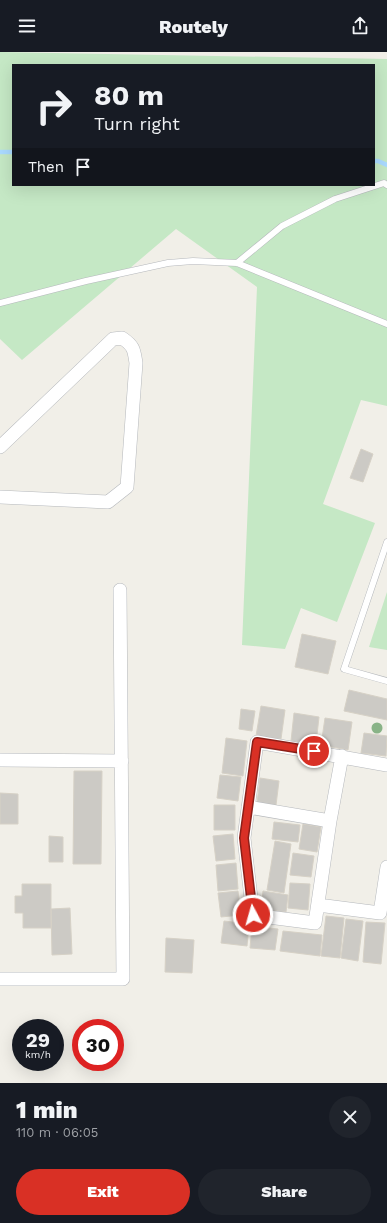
<!DOCTYPE html>
<meta charset="utf-8">
<style>
body{margin:0;font-family:"Work Sans",sans-serif;background:#20242c;color:#f1f3f6;height:100vh;display:flex;flex-direction:column;font-size:15px;white-space:nowrap}
*{box-sizing:border-box;margin:0}
p{font-size:13px;color:#9ea1a6}
.icon{flex:none;width:22px;height:22px;fill:none;stroke:currentColor;stroke-width:2;stroke-linecap:round;stroke-linejoin:round}
.map{position:relative;height:1031px;overflow:hidden}
.drawer{display:flex;flex-direction:column;background:#171b24;flex:1}
.drawer>*{flex:none}
.hud{position:absolute;left:12px;top:12px;width:363px;height:122px;border-radius:0px;box-shadow:0 4px 16px #0002;background:#171b24;color:#f1f3f6;overflow:hidden}
.speed{position:absolute;left:12px;top:967px;display:flex;gap:8px;font-size:20px;font-weight:700;text-align:center}
.speed>*{display:grid;place-content:center;width:52px;height:52px;border-radius:50%;background:#171b24;box-shadow:0 4px 16px #0002;line-height:1}
.speed small{font-size:10px;font-weight:400}
.speed .limit{border:6px solid #d22;background:#fff;color:#111}
.pin{position:absolute;display:grid;place-items:center;width:34px;height:34px;color:#fff;margin:-17px;border:2px solid #fff;border-radius:50%;box-shadow:0 1px 4px #0007}
.me{position:absolute;width:44px;margin:-22px;rotate:354deg;stroke-linejoin:round;filter:drop-shadow(0 0 3px #0008)}
.turn{display:flex;align-items:center;gap:14px;height:84px;padding:0 16px;font-size:18px}
.turn .icon{width:52px;height:52px;stroke-width:2.5}
.turn b{display:block;font-size:28px;line-height:34px}
.then{display:flex;align-items:center;height:38px;padding:0 16px;background:#0003;gap:8px;font-size:15px}
.round{display:grid;place-items:center;flex:none;width:42px;height:42px;border-radius:21px;background:#20242c}
.summary{display:flex;align-items:center;justify-content:space-between;height:68px;padding:0 16px}
h1{font-size:24px;font-weight:800;line-height:30px}
.primary-button{display:flex;gap:8px;margin-top:auto;padding:8px 16px}
.primary-button a{flex:1;height:46px;border-radius:24px;background:#d93025;color:#fff;font-size:16px;font-weight:800;line-height:46px;text-align:center}
.primary-button a+a{background:#20242c;color:#f1f3f6}
header{display:flex;justify-content:space-between;align-items:center;height:52px;padding:0 16px;background:#171b24;font-size:18px;font-weight:800}
.map>svg:first-child{display:block}
</style>
<header><svg class="icon" aria-label="menu" viewBox="0 0 24 24"><path d="M4 6h16M4 12h16M4 18h16"/></svg>Routely<svg class="icon" aria-label="share" viewBox="0 0 24 24"><path d="M12 15V3M7 8l5-5 5 5M5 13v7h14v-7"/></svg></header>
<div class="map">
<svg width="387" height="1031" viewBox="0 0 387 1031">
<rect width="100%" height="100%" fill="#f1efe8"/>
<path fill="#c5e8c5" fill-rule="evenodd" d="M 0,0 L 387,7 L 387,354 L 361,348 L 323,452 L 375,471 L 337,570 L 301,556 L 285,597 L 242,593 L 257,235 L 176,177 L 22,308 L 0,287 ZM 13,13 L 374,13 L 374,133 L 13,133 Z
M 387,540 L 387,598 L 369,595 Z"/>
<g fill="none" stroke-linecap="round" stroke-linejoin="round">
<path stroke="#aadaff" stroke-width="4.5" d="M 0,100 L 13,100
M 374,109 L 378,109 L 387,113"/>
</g>
<path fill="#cccac5" stroke="#d6d1c6" d="M 361,397 L 373,402 L 363,430 L 350,426 Z
M 302,582 L 336,589 L 328,622 L 295,615 Z
M 349,638 L 387,647 L 387,668 L 344,659 Z
M 261,654 L 285,658 L 281,687 L 256,684 Z
M 241,657 L 255,659 L 252,679 L 239,677 Z
M 294,661 L 319,665 L 316,692 L 291,689 Z
M 325,666 L 352,670 L 348,698 L 321,693 Z
M 364,681 L 387,684 L 386,704 L 361,701 Z
M 226,686 L 247,689 L 243,724 L 222,721 Z
M 74,719 L 102,719 L 101,812 L 73,812 Z
M 220,723 L 241,725 L 238,749 L 217,746 Z
M 260,726 L 279,729 L 276,753 L 257,751 Z
M 0,741 L 18,742 L 18,772 L 0,772 Z
M 214,753 L 235,753 L 235,778 L 214,778 Z
M 274,770 L 300,773 L 298,790 L 272,787 Z
M 303,772 L 321,775 L 317,800 L 299,797 Z
M 233,782 L 235,807 L 216,809 L 213,784 Z
M 49,784 L 63,785 L 63,810 L 49,810 Z
M 275,789 L 291,792 L 284,841 L 267,838 Z
M 293,801 L 314,804 L 311,825 L 290,823 Z
M 236,811 L 238,837 L 218,839 L 216,813 Z
M 290,831 L 310,832 L 308,858 L 288,856 Z
M 22,832 L 51,832 L 51,876 L 23,876 L 23,861 L 15,861 L 15,844 L 22,844 Z
M 238,839 L 241,863 L 221,865 L 218,841 Z
M 263,839 L 288,843 L 286,860 L 261,857 Z
M 70,856 L 72,902 L 52,903 L 51,857 Z
M 326,864 L 344,866 L 340,906 L 321,904 Z
M 346,867 L 363,869 L 358,909 L 341,906 Z
M 224,869 L 249,872 L 247,894 L 221,891 Z
M 366,870 L 385,871 L 381,912 L 363,910 Z
M 252,874 L 278,877 L 275,898 L 250,896 Z
M 283,879 L 322,883 L 320,904 L 280,899 Z
M 166,886 L 194,888 L 192,921 L 165,920 Z"/>
<g fill="none" stroke-linecap="round" stroke-linejoin="round">
<defs>
<path id="lane" d="M 237,211 L 282,174 L 335,147 L 384,131 L 387,133
M 0,251 L 86,229 L 168,211 L 193,209 L 237,211 L 387,272
M 387,490 L 344,617 L 387,629"/>
<path id="street" d="M 0,395 L 113,287 L 122,286 C 134,294 134,298 136,311 L 127,435 L 108,450 L 0,445
M 342,704 L 330,769 L 315,871 L 253,863 L 244,786 L 257,690 L 387,713
M 0,708 L 122,709
M 248,755 L 330,769
M 318,853 L 380,861 L 387,815
M 0,927 L 123,927 L 120,538"/>
</defs>
<use href="#lane" stroke="#b5b8bc" stroke-width="7"/>
<use href="#street" stroke="#b5b8bc" stroke-width="14"/>
<use href="#lane" stroke="#fff" stroke-width="6"/>
<use href="#street" stroke="#fff" stroke-width="13"/>
</g>
<circle fill="#89b387" cx="377" cy="676" r="5.5"/>
<g fill="none" stroke-linecap="round" stroke-linejoin="round">
<defs>
<path id="route" d="M 253,863 L 244,786 L 257,690 L 314,699"/>
</defs>
<use href="#route" stroke="#8d1f18" stroke-width="10"/>
<use href="#route" stroke="#d93025" stroke-width="7"/>
</g>
</svg>
<div class="speed"><div>29<small>km/h</small></div><div class="limit">30</div></div>
<div class="pin" style="left:314px;top:699px;background:#d93025"><svg class="icon" aria-label="arrive" viewBox="0 0 24 24"><path d="M6 21V4h12l-3 4 3 4H6"/></svg></div>
<svg class="me" style="left:253px;top:863px" viewBox="-20 -20 40 40"><circle r="17" fill="#d93025" stroke="#fff" stroke-width="3"/><path d="M0-11L8 9 0 5-8 9z" fill="#fff"/></svg>
<div class="hud">
<div class="turn"><svg class="icon" aria-label="right" viewBox="0 0 24 24"><path d="M7 20v-9h11M14 6l5 5-5 5"/></svg><div><b>80 m</b>Turn right</div></div>
<div class="then">Then<svg class="icon" aria-label="arrive" viewBox="0 0 24 24"><path d="M6 21V4h12l-3 4 3 4H6"/></svg></div>
</div>
</div>
<section class="drawer">
<div class="summary"><div><h1>1 min</h1><p>110 m · 06:05</p></div><a class="round"><svg class="icon" aria-label="close" viewBox="0 0 24 24"><path d="M6 6l12 12M18 6L6 18"/></svg></a></div>
<div class="primary-button"><a>Exit</a><a>Share</a></div>
</section>
